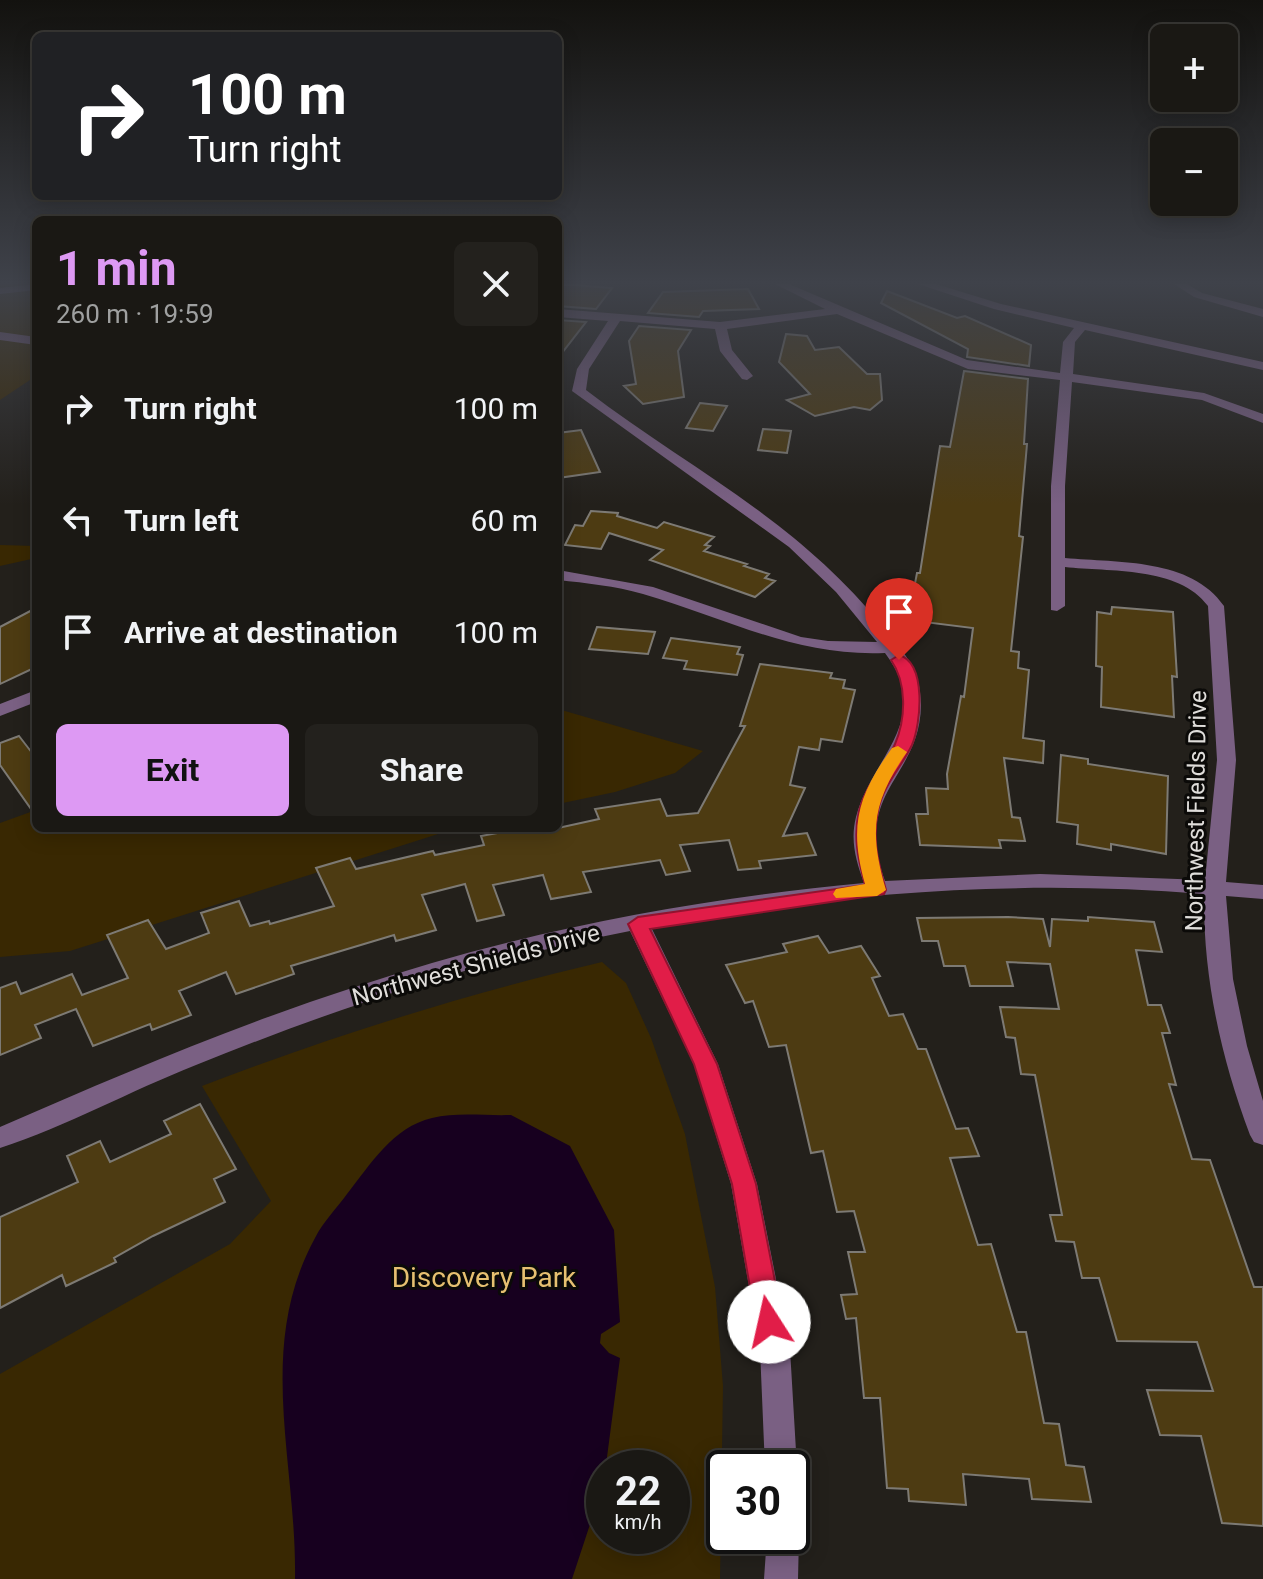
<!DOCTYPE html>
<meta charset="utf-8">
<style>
body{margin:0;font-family:Roboto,sans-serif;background:#23211d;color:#f1f3f6;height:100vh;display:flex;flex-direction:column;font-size:30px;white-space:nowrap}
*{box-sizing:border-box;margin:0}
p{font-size:26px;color:#9fa0a0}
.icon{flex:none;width:44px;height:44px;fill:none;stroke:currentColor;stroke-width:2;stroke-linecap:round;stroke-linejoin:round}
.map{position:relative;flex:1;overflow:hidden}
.details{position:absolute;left:32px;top:216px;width:530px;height:616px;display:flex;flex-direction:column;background:#1a1814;border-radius:12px;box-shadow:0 4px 20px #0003,0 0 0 2px #383734}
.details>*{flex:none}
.hud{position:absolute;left:32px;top:32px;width:530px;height:168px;border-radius:12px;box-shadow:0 4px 20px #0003,0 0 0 2px #383734;background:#202124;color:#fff;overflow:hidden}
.buttons{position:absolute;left:1150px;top:24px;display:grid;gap:16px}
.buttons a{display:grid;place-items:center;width:88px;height:88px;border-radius:12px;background:#1a1814;box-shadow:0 4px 20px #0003,0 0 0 2px #383734;font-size:40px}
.speed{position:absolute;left:586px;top:1450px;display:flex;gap:16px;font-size:40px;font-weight:700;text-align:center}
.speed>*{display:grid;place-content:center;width:104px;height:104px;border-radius:50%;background:#1a1814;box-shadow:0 4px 20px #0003,0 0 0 2px #383734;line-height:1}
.speed small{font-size:20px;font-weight:400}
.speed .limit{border:4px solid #111;border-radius:12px;background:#fff;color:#111}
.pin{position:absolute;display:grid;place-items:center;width:68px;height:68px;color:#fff;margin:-82px -34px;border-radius:50% 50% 50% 0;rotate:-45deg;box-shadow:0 0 8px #0007}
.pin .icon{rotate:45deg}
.me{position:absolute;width:88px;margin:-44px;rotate:350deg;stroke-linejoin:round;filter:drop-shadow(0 0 6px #0008)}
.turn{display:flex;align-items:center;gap:28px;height:168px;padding:0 24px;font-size:36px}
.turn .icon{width:104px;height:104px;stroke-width:2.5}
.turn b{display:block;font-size:56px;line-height:68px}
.round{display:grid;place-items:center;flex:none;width:84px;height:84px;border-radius:12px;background:#23211d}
.summary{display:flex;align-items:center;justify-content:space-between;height:136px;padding:0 24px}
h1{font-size:48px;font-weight:700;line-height:60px;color:#dd99f3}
.cta{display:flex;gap:16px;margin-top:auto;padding:16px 24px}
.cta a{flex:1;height:92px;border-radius:12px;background:#dd99f3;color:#111;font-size:32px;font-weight:700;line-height:92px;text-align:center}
.cta a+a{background:#23211d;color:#f1f3f6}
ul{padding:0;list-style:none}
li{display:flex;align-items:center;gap:24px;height:112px;padding:0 24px}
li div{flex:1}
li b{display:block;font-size:30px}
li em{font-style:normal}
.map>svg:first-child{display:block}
</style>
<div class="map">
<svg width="1263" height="1579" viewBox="0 0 1263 1579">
<rect width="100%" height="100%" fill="#23201b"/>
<path fill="#392802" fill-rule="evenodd" d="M 0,284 L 36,284 L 36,376 L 0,400 Z
M 0,545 L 36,546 L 36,558 L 0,566 Z
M 558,709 L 703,751 L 675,773 L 615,792 L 558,804 Z
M 36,810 L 36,828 L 457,828 L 70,951 L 0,957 L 0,823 Z
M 602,962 L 626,983 L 651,1038 L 685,1134 L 715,1287 L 723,1386 L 720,1579 L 0,1579 L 0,1374 L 230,1244 L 271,1201 L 202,1086 C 333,1036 465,994 602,962 ZM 604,1468 L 672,1468 L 672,1536 L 604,1536 Z"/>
<path fill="#17001f" d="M 511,1115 L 570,1146 L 614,1230 L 620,1322 L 601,1334 L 600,1343 L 609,1353 L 620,1358 L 604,1480 L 593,1485 L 599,1497 L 572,1579 L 295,1579 C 297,1462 255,1348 315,1238 C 323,1222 337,1208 347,1194 C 370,1165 393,1127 432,1118 C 456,1112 486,1116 511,1115 Z"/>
<path fill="#4d3b12" stroke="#7d7a74" stroke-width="2" d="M 558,285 L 575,285 L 612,288 L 596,309 L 558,306 Z
M 748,289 L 759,309 L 703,311 L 699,317 L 648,313 L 663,292 Z
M 887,291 L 957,318 L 965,316 L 1031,345 L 1029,366 L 967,357 L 968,349 L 881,303 Z
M 558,320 L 586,322 L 558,358 Z
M 639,326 L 691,330 L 678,351 L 684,397 L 643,404 L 624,386 L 636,384 L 629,341 Z
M 786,334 L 807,336 L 815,350 L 839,347 L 867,374 L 880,374 L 882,400 L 870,410 L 854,407 L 815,416 L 787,400 L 810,394 L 779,362 Z
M 964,371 L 1028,379 L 1024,444 L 1027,444 L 1019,536 L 1023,537 L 1011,651 L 1019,652 L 1018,668 L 1029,670 L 1023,738 L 1044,741 L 1043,763 L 1004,758 L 1012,817 L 1020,818 L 1025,841 L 999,840 L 1001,848 L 920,845 L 916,814 L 928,814 L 926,788 L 948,789 L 947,774 L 961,696 L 964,697 L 973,628 L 908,620 L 917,573 L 920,573 L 940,446 L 950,447 Z
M 700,403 L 727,406 L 713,431 L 686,428 Z
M 763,429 L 791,431 L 787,453 L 758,450 Z
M 581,430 L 600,472 L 558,478 L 558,433 Z
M 591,511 L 618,513 L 617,516 L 657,528 L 664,522 L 714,537 L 705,545 L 710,546 L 704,551 L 747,564 L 744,566 L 769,574 L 765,578 L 775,581 L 755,597 L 650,560 L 663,550 L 609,533 L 601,549 L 565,545 L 575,525 L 583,526 Z
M 1112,607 L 1173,612 L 1177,677 L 1172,676 L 1174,717 L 1101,707 L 1102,667 L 1096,666 L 1097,612 L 1111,614 Z
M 36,608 L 36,667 L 0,684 L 0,627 Z
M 597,627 L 655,632 L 648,654 L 589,649 Z
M 671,638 L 740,647 L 737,654 L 743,655 L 737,675 L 684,669 L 687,661 L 663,658 Z
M 760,664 L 832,673 L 830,678 L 845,680 L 843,688 L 855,690 L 842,742 L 821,739 L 819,750 L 799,747 L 790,785 L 805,788 L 783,836 L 807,833 L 816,855 L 759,861 L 761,868 L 738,870 L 729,840 L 680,845 L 690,871 L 666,875 L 660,860 L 583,872 L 591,892 L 551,899 L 543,875 L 493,885 L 504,915 L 477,921 L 465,884 L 422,895 L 436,930 L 396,941 L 394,935 L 291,966 L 294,974 L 236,994 L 226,972 L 179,991 L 191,1015 L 152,1030 L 150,1024 L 93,1046 L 76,1009 L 35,1025 L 41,1038 L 0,1055 L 0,988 L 16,982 L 21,994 L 72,974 L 82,995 L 128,978 L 107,935 L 148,920 L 166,949 L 209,933 L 201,913 L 239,901 L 250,926 L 269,921 L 270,924 L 334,906 L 316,868 L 350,858 L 356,869 L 433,851 L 435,855 L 484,845 L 481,836 L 514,830 L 516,833 L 558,828 L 599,819 L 595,809 L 660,799 L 667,816 L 698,813 L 745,726 L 740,726 Z
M 19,736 L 36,758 L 36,816 L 0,765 L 0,743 Z
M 1061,755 L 1088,759 L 1088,764 L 1168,776 L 1166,854 L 1111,844 L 1111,850 L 1077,844 L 1078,825 L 1057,822 Z
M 1008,917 L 1043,919 L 1050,947 L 1052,919 L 1088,921 L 1088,917 L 1154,922 L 1162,952 L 1136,950 L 1148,1005 L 1161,1005 L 1170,1033 L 1162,1033 L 1176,1085 L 1169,1084 L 1192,1159 L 1210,1160 L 1254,1287 L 1263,1287 L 1263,1526 L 1222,1523 L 1201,1436 L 1160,1435 L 1147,1390 L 1213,1391 L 1197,1342 L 1117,1341 L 1099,1278 L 1082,1278 L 1074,1242 L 1056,1241 L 1050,1215 L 1062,1215 L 1035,1075 L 1021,1074 L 1015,1038 L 1006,1037 L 1000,1007 L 1059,1009 L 1050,964 L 1007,962 L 1013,986 L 970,986 L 965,966 L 944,966 L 938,941 L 922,941 L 917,918 Z
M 818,936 L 829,953 L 861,946 L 880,976 L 872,978 L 889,1016 L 903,1014 L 918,1049 L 926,1049 L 956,1129 L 968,1128 L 979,1156 L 950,1158 L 978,1245 L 991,1244 L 1017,1332 L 1026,1332 L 1044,1423 L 1059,1424 L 1066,1465 L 1084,1467 L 1091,1502 L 1032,1499 L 1029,1479 L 963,1474 L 966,1505 L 909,1501 L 908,1489 L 887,1488 L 880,1398 L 864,1398 L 856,1318 L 846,1319 L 841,1295 L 857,1294 L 848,1252 L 865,1252 L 854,1211 L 837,1212 L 823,1151 L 811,1153 L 786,1045 L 769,1047 L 753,1001 L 745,1003 L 726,965 L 787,952 L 783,944 Z
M 200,1104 L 236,1169 L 214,1179 L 225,1202 L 153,1236 L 114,1258 L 116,1262 L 66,1286 L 62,1275 L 0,1308 L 0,1217 L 78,1182 L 67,1156 L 100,1141 L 110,1162 L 171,1134 L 164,1121 Z"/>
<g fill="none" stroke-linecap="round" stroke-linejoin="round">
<path fill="#7a6083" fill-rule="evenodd" d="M 36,284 L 36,290 L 0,294 L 0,288 Z
M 775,284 L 789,284 L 967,360 L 1060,373 L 1063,342 L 1074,328 L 994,309 L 918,284 L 936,284 L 1001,304 L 1263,362 L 1263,370 L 1085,330 L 1075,342 L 1073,374 L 1204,393 L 1263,414 L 1263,423 L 1202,400 L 1072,382 L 1065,486 L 1065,558 C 1119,563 1191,558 1224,606 L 1236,760 L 1226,882 L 1263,885 L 1263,899 L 1226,896 L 1233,979 L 1247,1046 L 1263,1101 L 1263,1145 L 1254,1142 L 1250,1135 C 1221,1058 1203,977 1204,894 C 1020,879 832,892 651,927 L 718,1064 L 757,1184 L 790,1349 L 797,1468 L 792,1479 L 792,1468 L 765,1468 L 760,1349 L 731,1184 L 694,1064 L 630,931 C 480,960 337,1008 196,1065 C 130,1091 67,1126 0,1148 L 0,1127 C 117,1076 234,1026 355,987 C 519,932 691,899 864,883 C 856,861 850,841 856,817 C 872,756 935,719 885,653 C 797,657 725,618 643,594 C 615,586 586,583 558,580 L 558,570 L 653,587 L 801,637 L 828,641 L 877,642 L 836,592 L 789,547 L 572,391 L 577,369 L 608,321 L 558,317 L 558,309 L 720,322 L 825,309 ZM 837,314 L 968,369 L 1060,380 L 1051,486 L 1051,610 L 1057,611 L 1065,606 L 1065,567 C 1109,572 1179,566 1208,606 L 1217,760 L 1205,880 L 1040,874 L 885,881 C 852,790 920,779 921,705 C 921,669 904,653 883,627 C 796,519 692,471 586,390 L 589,369 L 620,321 L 715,329 L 720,351 L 742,379 L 747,380 L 753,376 L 732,350 L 727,329 Z
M 1174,284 L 1187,284 L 1202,293 L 1263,309 L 1263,317 L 1194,297 Z
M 0,332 L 36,337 L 36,345 L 0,340 Z
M 36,690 L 36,702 L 0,716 L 0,704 Z
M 792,1523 L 799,1536 L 798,1579 L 764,1579 L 767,1536 L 792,1536 Z"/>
</g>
<linearGradient id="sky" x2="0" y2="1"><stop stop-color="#13120f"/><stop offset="0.56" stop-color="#3f424a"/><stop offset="1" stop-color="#3f424a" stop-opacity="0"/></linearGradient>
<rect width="1263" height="505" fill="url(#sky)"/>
<path fill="#e11d48" stroke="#92132f" stroke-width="2" d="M 899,655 C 927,663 921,724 912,745 C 901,768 883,785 878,811 C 872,840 878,862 886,890 L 884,894 L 650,929 L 717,1064 L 756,1184 L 783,1322 L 779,1330 L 769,1334 L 760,1330 L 756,1322 L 732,1184 L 694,1064 L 628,924 L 638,917 L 865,885 C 858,859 853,837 859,811 C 866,783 885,767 895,744 C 906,718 907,683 891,660 Z"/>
<path fill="#f59e0b" d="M 898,746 L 907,752 C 872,802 869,832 886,890 L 877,896 L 836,898 L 833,894 L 836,889 L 865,884 C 849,827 857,796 892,748 Z"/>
<g text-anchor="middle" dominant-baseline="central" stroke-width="6" stroke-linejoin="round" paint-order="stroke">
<g font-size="24" fill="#dfddda" stroke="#0b0a08">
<text transform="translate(1196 811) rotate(-89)">Northwest Fields Drive</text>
<text transform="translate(476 965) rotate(-15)">Northwest Shields Drive</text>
</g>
<g font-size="28" fill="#e6c071" stroke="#0b0a08">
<text x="484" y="1277">Discovery Park</text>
</g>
</g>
</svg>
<div class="buttons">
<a>+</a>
<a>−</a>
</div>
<div class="speed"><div>22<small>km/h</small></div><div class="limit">30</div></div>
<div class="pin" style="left:899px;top:660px;background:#d93025"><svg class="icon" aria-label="arrive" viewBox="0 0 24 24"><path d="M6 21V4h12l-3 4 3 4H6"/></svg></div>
<svg class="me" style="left:769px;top:1322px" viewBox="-20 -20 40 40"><circle r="19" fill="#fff"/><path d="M0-13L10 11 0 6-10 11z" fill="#e11d48"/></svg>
<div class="hud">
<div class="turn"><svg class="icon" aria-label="right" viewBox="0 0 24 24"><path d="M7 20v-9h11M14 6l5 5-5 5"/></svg><div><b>100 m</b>Turn right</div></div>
</div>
<section class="details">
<div class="summary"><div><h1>1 min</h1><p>260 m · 19:59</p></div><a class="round"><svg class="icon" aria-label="close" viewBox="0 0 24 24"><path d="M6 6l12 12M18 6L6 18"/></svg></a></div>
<ul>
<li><svg class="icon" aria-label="right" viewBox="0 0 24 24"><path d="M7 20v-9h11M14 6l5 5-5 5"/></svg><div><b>Turn right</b></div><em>100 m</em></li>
<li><svg class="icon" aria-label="left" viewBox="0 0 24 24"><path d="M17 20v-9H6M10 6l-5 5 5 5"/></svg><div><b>Turn left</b></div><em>60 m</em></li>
<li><svg class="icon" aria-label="arrive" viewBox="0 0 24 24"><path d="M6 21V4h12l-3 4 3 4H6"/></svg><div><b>Arrive at destination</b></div><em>100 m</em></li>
</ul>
<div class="cta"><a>Exit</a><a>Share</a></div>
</section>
</div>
